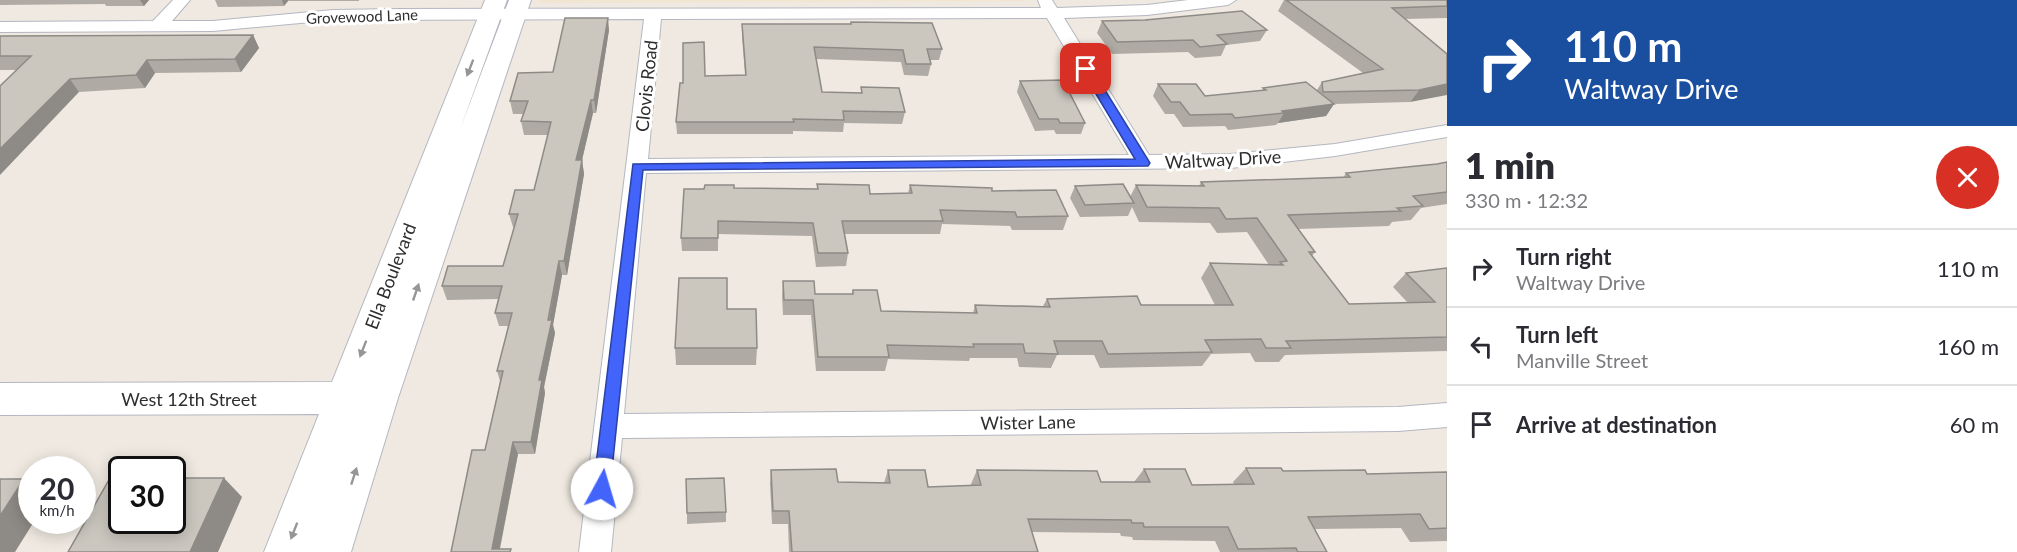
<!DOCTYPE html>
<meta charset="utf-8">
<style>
body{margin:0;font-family:Lato,sans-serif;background:#f7f7f7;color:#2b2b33;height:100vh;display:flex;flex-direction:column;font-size:22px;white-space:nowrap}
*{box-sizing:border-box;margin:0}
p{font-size:20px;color:#7c7c81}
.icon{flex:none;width:33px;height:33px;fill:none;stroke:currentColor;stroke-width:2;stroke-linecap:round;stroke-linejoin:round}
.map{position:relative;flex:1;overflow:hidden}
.side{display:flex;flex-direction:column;background:#fff;width:570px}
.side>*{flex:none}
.hud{background:#1a4fa0;color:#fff;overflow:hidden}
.speed{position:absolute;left:18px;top:456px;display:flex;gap:12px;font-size:30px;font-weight:700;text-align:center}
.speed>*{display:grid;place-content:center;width:78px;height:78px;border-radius:50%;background:#fff;box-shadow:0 3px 15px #0003;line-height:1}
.speed small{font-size:15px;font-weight:400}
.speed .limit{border:3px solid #111;border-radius:9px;background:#fff;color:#111}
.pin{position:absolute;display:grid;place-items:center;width:51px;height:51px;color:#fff;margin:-26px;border-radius:12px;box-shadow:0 3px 9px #0006}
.me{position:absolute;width:66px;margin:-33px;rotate:6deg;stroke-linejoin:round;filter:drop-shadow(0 0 4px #0008)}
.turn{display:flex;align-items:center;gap:21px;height:126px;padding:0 18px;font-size:27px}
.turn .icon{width:78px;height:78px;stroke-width:2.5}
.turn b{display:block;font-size:42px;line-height:51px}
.round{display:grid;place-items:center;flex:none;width:63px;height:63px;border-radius:32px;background:#f7f7f7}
.head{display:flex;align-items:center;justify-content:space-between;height:102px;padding:0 18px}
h1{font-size:36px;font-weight:800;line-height:45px}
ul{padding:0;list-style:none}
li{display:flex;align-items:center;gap:18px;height:78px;padding:0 18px;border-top:2px solid #e1e1e2}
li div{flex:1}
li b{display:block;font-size:22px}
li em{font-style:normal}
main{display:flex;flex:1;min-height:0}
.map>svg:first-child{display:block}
</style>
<main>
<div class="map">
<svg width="1447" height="552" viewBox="0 0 1447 552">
<rect width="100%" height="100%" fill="#efe9e1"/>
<path fill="#f0e6d1" d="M 539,0 L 1023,0 L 1024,1 L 538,3 Z"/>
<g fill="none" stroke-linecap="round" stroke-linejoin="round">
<defs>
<path id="street" d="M 173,0 L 190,0 L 172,21 L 213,21 L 333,10 L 398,9 L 1041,8 L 1038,0 L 1052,0 L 1057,8 L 1147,5 L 1188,0 L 1236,0 L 1228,5 L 1147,15 L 1064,18 L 1149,155 L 1231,154 L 1335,144 L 1447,125 L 1447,137 L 1335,156 L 1231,168 L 646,173 L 624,414 L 1398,407 L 1447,403 L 1447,427 L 1398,431 L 622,438 L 611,552 L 579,552 L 644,19 L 333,20 L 213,31 L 0,32 L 0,22 L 153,21 ZM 1047,18 L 1129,155 L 648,159 L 661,19 Z"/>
<path id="secondary" d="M 485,0 L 507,0 L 459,132 L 509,0 L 531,0 L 398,398 L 351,552 L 264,552 L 319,414 L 0,415 L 0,383 L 332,382 Z"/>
</defs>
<use href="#street" stroke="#b4b7c1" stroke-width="2"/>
<use href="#secondary" stroke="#b4b7c1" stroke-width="2"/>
<use href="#street" fill="#fff" fill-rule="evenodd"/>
<use href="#secondary" fill="#fff" fill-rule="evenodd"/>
</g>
<path fill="#afaba4" d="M 0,0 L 149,0 L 144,6 L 106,6 L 105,4 L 0,5 Z
M 215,0 L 359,0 L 359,1 L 288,1 L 284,6 L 218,7 Z
M 1284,0 L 1447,0 L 1447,18 L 1405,19 L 1447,54 L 1410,102 L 1334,104 L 1326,116 L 1278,123 L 1276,125 L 1228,130 L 1225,126 L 1183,127 L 1174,114 L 1165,114 L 1153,96 L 1158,84 L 1205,96 L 1262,91 L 1263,88 L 1317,90 L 1322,82 L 1363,73 L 1278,11 Z
M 1102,21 L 1267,30 L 1260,41 L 1226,45 L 1221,56 L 1195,58 L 1188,52 L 1112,54 L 1097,33 Z
M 742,24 L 942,49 L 939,60 L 930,60 L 931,64 L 928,76 L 904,75 L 901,62 L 816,59 L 822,92 L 861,93 L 861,87 L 905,112 L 902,124 L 844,123 L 843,132 L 793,131 L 793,134 L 677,134 L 676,122 L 705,76 L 745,75 L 742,36 Z
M 609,30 L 596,113 L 593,113 L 582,160 L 584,174 L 567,275 L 562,275 L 553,325 L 555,333 L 544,387 L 545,393 L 535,454 L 518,454 L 500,549 L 451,552 L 485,450 L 500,381 L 497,371 L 508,326 L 499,326 L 495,313 L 498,299 L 447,300 L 442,286 L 503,266 L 514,227 L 513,227 L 509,214 L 534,190 L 548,135 L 524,135 L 521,121 L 524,114 L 513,114 L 510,101 L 553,72 Z
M 253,35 L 259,48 L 241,72 L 155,73 L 145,88 L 79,92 L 17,70 L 0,70 L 0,36 Z
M 1020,81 L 1085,123 L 1081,134 L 1056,134 L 1054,130 L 1035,131 L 1017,92 Z
M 1447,162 L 1447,204 L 1421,208 L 1411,220 L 1392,222 L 1389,226 L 1298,229 L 1315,252 L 1312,256 L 1349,304 L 1408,303 L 1393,287 L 1406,273 L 1447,268 L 1447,351 L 1285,355 L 1279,362 L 1255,362 L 1250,353 L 1211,354 L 1202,366 L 1100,368 L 1094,355 L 1057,355 L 1051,368 L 1019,367 L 1017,358 L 970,358 L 969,361 L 888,359 L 885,371 L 816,371 L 811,315 L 783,315 L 782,296 L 783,281 L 815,294 L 852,294 L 853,290 L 881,311 L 973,313 L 975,305 L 1043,306 L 1047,299 L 1141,305 L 1215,305 L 1201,278 L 1210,263 L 1269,265 L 1247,232 L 1217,233 L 1210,223 L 1139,222 L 1132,207 L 1128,216 L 1080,217 L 1070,198 L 1075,186 L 1130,197 L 1136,185 L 1199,186 L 1201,182 L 1343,178 L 1346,173 L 1437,164 Z
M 817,184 L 870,194 L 908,193 L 910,185 L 992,191 L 1068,216 L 1063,230 L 1012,230 L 1010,226 L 942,224 L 940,234 L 845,234 L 848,253 L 846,266 L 816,267 L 812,236 L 718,234 L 718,251 L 682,251 L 681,238 L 704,189 L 734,188 L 817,189 Z
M 727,309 L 757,348 L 756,365 L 676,365 L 675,348 Z
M 1246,468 L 1283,471 L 1367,474 L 1447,472 L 1447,541 L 1410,542 L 1401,528 L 1315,529 L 1327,552 L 1220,552 L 1215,541 L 1133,540 L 1132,537 L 1121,536 L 1120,533 L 1032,532 L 1038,552 L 789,552 L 788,524 L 772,524 L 770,484 L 771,470 L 838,482 L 884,483 L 888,470 L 928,487 L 971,486 L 971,484 L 977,470 L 1101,482 L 1134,482 L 1144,469 L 1192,485 L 1234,484 L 1233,482 Z
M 726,512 L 726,522 L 687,524 L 687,513 Z"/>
<path fill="#8e8b86" d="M 140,0 L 149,0 L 144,6 Z
M 282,0 L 288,0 L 288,1 L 284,6 Z
M 608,18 L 609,30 L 596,113 L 594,100 Z
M 253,35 L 259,48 L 241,72 L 235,59 Z
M 147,60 L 155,73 L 145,88 L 136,75 Z
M 70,79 L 79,92 L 0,175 L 0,149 Z
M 1447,84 L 1447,95 L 1410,102 L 1419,90 Z
M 591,100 L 593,113 L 582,160 L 584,174 L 567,275 L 564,261 L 576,160 Z
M 1334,104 L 1326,116 L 1278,123 L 1284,113 L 1282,111 Z
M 559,261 L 562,275 L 553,325 L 555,333 L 544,387 L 545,393 L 535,454 L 531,442 L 539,380 Z
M 513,442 L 518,454 L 499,552 L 492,549 Z
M 224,478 L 242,497 L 218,552 L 190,552 Z
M 24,479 L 32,484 L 32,520 L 35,520 L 15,552 L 0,552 L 0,516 Z"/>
<path fill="#cbc7bf" stroke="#8e8b86" stroke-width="1.5" d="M 1286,0 L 1447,0 L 1447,6 L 1392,8 L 1447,54 L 1447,84 L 1419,90 L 1323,92 L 1322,82 L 1383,69 Z
M 1242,11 L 1267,30 L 1217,35 L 1227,44 L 1200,47 L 1193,40 L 1117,42 L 1102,21 L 1145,20 Z
M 565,18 L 608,18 L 594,100 L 591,100 L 576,160 L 582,160 L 564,261 L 559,261 L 548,320 L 552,320 L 539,380 L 542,380 L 531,442 L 513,442 L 492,549 L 511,549 L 510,552 L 451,552 L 472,450 L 485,450 L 503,371 L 497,371 L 512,313 L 495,313 L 502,286 L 442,286 L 448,266 L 503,266 L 518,214 L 509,214 L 515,190 L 534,190 L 551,122 L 521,121 L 528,101 L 510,101 L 518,73 L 553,72 Z
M 851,22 L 932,23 L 942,49 L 927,49 L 931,64 L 906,64 L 903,50 L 814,47 L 822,92 L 862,93 L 861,87 L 899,88 L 905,112 L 843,111 L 844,120 L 793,119 L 794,122 L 676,122 L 680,83 L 683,83 L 683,43 L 704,42 L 705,76 L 746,75 L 742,24 L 851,24 Z
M 253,35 L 235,59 L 147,60 L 136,75 L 70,79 L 0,149 L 0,86 L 31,56 L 0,56 L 0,36 Z
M 1063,80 L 1085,123 L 1060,123 L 1058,119 L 1039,119 L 1020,81 Z
M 1306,82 L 1334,104 L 1282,111 L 1284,113 L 1235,118 L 1232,114 L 1190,115 L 1180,102 L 1171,102 L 1158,84 L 1196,84 L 1205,96 L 1266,90 L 1263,88 Z
M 1447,162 L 1447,192 L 1413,196 L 1423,206 L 1397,208 L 1401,211 L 1288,215 L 1315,252 L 1309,252 L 1349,304 L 1435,302 L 1406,273 L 1447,268 L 1447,337 L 1286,341 L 1291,348 L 1266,348 L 1261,339 L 1205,340 L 1212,352 L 1108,354 L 1102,341 L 1054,341 L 1058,354 L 1025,353 L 1023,344 L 973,344 L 974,347 L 887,345 L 889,357 L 818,357 L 813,300 L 784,300 L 783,281 L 814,281 L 815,294 L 853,294 L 853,290 L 877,290 L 881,311 L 977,313 L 975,305 L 1050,307 L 1047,299 L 1137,296 L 1141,305 L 1233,305 L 1210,263 L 1283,265 L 1280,262 L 1287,261 L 1257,218 L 1226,219 L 1219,208 L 1147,207 L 1136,185 L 1204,186 L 1201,182 L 1350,177 L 1346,173 L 1437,164 Z
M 817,184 L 869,185 L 870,194 L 912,193 L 910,185 L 992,188 L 992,191 L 1056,190 L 1068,216 L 1017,217 L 1015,212 L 940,210 L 943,221 L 842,221 L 848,253 L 818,253 L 813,223 L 718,221 L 718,238 L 681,238 L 684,189 L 704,189 L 705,185 L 734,185 L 734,188 L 818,189 Z
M 1123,184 L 1134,203 L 1085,205 L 1075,186 Z
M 679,278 L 727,278 L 727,309 L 756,309 L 757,348 L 675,348 Z
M 1246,468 L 1281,468 L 1283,471 L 1365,470 L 1367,474 L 1447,472 L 1447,528 L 1429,529 L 1420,514 L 1308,517 L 1327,552 L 1298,552 L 1296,548 L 1238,549 L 1228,527 L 1144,527 L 1143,523 L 1132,523 L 1131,520 L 1028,519 L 1038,552 L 792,552 L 789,511 L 773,511 L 771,470 L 836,469 L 838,482 L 890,483 L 888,470 L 925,470 L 928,487 L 981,485 L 977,470 L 1097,471 L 1101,482 L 1150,482 L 1144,469 L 1185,469 L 1192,485 L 1254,484 Z
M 110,478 L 122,478 L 122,520 L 172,520 L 172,478 L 224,478 L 190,552 L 68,552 Z
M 724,478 L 726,512 L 687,513 L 686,479 Z
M 0,479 L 24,479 L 0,516 Z"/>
<defs><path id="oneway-solid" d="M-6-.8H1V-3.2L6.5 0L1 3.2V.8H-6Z" transform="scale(1.5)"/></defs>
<g fill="#969696">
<use href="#oneway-solid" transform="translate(470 68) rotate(111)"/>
<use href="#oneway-solid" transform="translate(416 292) rotate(-71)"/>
<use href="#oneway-solid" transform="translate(363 349) rotate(111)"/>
<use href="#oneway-solid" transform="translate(354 476) rotate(-72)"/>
<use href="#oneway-solid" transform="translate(294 531) rotate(111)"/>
</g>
<path fill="#4264fb" stroke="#2b41a3" stroke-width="1.5" d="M 1086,66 L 1092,69 L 1150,163 L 1148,166 L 643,170 L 610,489 L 608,494 L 602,497 L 596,494 L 593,489 L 633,164 L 1135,159 L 1081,69 Z"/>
<g text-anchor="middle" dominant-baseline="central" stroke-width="6" stroke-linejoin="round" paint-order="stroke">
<g font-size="15" fill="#2e2e2e" stroke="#fff">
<text transform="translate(362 16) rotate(-2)">Grovewood Lane</text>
</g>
<g font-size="18" fill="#2e2e2e" stroke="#fff">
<text transform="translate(646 86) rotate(-84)">Clovis Road</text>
<text transform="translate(1223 159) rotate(-3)">Waltway Drive</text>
<text transform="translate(390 276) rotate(-69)">Ella Boulevard</text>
<text x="189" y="399">West 12th Street</text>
<text transform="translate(1028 422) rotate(-1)">Wister Lane</text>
</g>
</g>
</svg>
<div class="speed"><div>20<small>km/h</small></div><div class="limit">30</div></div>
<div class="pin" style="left:1086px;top:69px;background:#d93025"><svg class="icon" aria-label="arrive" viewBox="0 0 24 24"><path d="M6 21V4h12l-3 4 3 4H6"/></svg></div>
<svg class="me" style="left:602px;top:489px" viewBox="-20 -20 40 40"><circle r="19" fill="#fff"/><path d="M0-13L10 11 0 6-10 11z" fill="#4264fb"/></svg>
</div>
<section class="side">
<div class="hud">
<div class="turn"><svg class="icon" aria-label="right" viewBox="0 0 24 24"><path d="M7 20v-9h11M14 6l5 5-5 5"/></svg><div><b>110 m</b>Waltway Drive</div></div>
</div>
<div class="head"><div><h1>1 min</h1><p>330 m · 12:32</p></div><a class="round" style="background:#d93025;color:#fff"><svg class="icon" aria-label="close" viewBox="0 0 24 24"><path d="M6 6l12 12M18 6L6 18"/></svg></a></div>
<ul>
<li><svg class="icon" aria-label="right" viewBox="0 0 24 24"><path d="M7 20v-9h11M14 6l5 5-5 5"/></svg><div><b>Turn right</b><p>Waltway Drive</p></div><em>110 m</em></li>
<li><svg class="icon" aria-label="left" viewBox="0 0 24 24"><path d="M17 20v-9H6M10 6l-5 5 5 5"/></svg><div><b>Turn left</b><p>Manville Street</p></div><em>160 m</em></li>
<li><svg class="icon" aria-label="arrive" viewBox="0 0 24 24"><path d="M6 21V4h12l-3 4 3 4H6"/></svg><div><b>Arrive at destination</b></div><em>60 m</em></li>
</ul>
</section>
</main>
